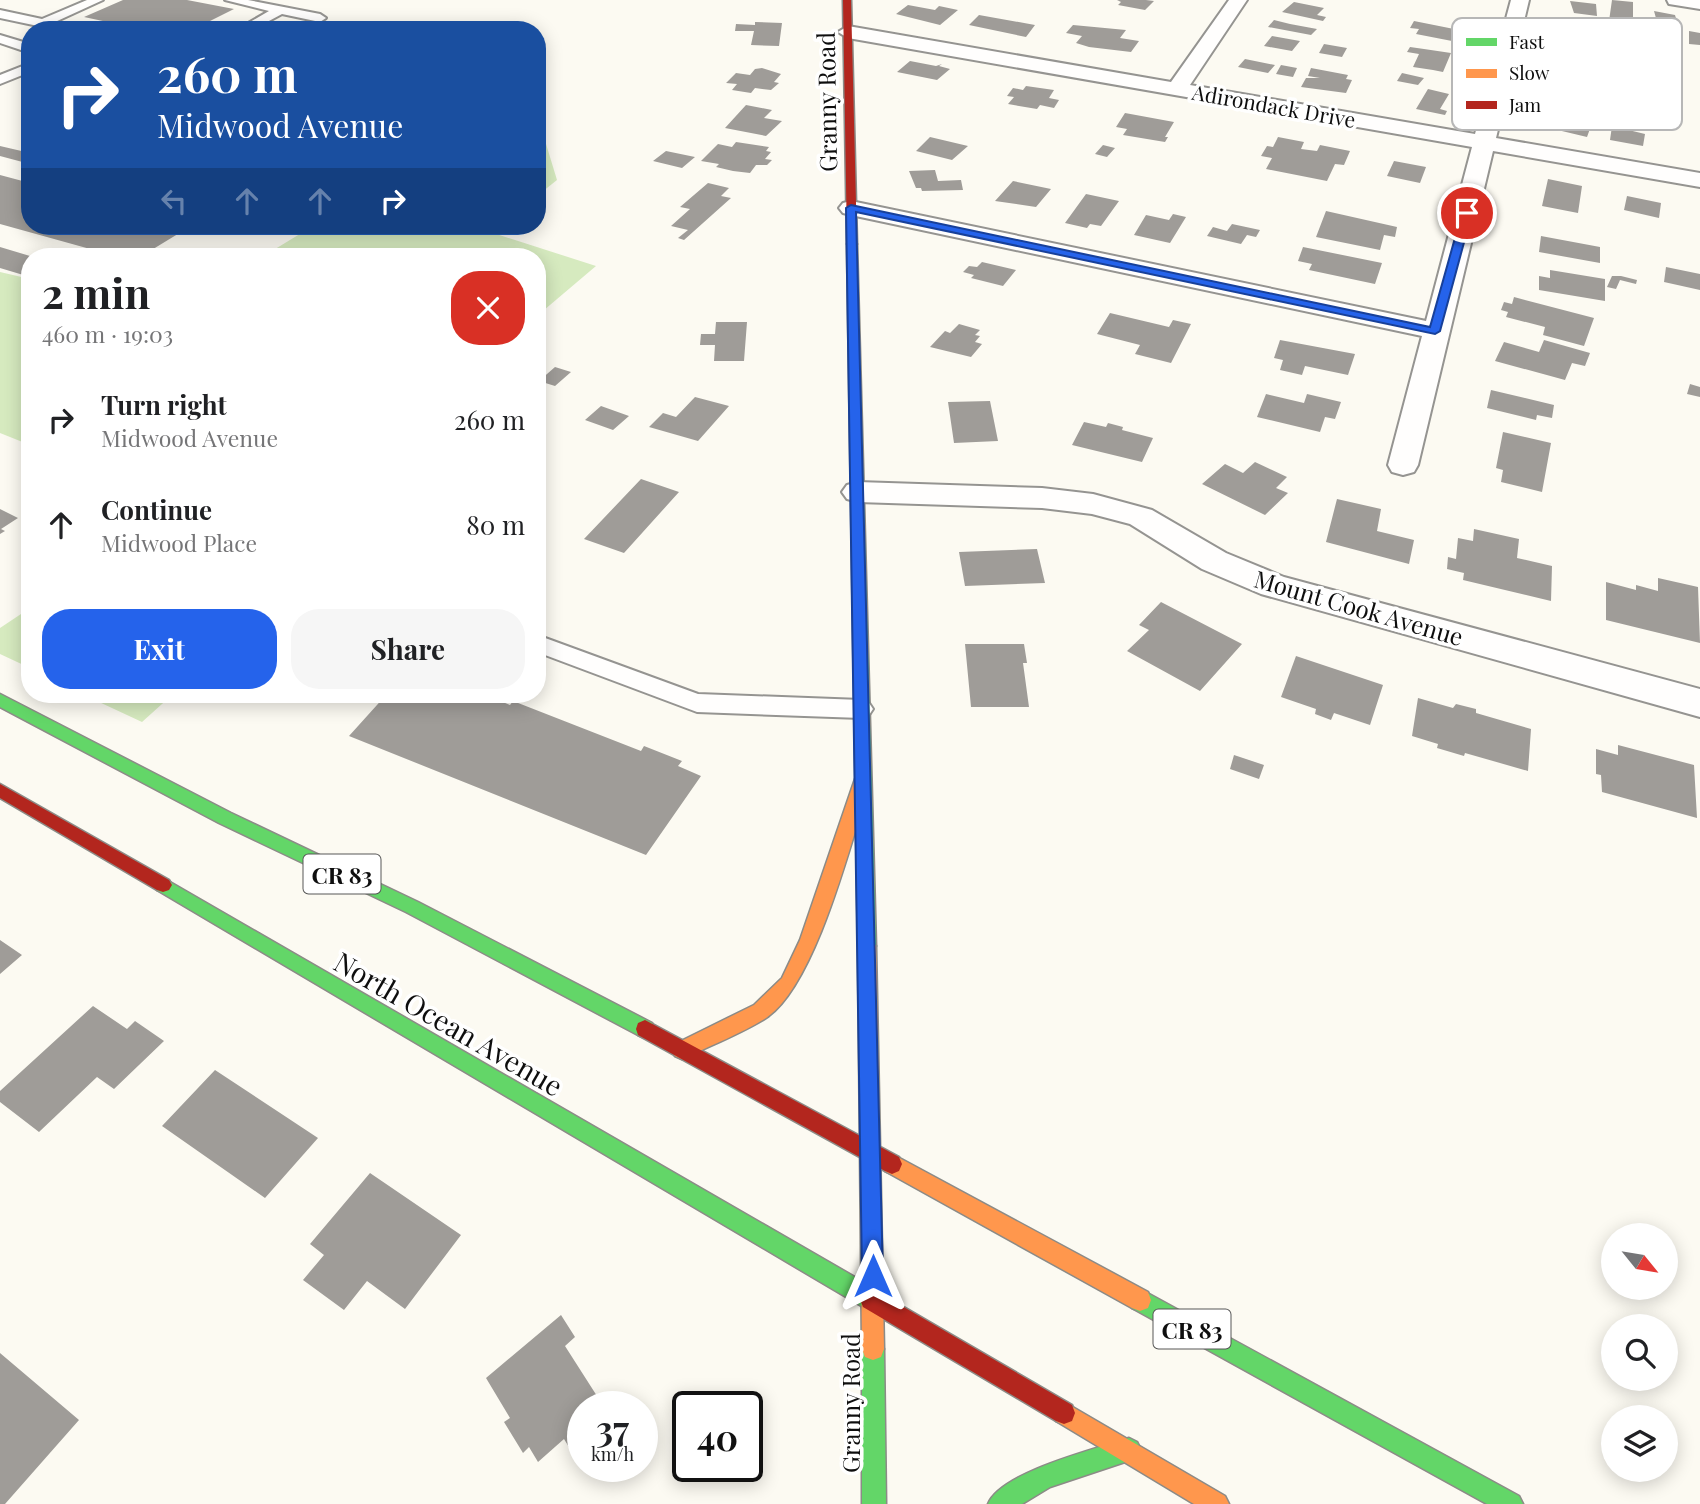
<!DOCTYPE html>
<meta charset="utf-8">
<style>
body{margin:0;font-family:"Playfair Display",serif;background:#f6f6f6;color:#202124;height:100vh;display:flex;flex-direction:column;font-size:26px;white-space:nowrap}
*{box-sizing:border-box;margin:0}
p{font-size:23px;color:#757577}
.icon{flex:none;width:38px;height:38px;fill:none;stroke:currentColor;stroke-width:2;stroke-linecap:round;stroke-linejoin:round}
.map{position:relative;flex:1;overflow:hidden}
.details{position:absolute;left:21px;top:248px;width:525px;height:455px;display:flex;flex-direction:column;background:#fff;border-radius:28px;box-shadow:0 4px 18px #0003}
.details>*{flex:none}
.guide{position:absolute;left:21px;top:21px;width:525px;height:214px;border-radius:28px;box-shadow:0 4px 18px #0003;background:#1a4fa0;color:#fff;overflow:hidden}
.needle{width:46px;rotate:120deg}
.buttons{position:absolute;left:1601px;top:1223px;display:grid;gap:14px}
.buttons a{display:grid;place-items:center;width:77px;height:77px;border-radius:50%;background:#fff;box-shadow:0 4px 18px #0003;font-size:35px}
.speed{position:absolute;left:567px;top:1391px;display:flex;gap:14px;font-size:35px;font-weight:700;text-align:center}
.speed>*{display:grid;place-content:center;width:91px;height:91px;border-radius:50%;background:#fff;box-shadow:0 4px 18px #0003;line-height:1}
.speed small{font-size:18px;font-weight:400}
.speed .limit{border:4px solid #111;border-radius:10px;background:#fff;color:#111}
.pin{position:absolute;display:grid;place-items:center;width:60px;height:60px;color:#fff;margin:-30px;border:4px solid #fff;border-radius:50%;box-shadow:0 2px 7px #0007}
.me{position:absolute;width:77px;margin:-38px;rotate:0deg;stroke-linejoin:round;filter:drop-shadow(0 0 5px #0008)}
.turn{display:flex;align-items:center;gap:24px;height:147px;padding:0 21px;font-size:32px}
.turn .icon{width:91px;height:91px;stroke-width:2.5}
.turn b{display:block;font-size:49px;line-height:60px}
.lanes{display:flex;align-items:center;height:66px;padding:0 21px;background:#0003;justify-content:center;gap:35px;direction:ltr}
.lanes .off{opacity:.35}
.round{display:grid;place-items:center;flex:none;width:74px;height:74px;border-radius:28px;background:#f6f6f6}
.headline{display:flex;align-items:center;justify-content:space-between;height:119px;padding:0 21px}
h1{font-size:42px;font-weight:700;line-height:52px}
.action{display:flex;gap:14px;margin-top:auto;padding:14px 21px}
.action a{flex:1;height:80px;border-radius:28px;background:#2563eb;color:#fff;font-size:28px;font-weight:700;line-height:80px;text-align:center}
.action a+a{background:#f6f6f6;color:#202124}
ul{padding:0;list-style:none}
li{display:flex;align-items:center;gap:21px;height:105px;padding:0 21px}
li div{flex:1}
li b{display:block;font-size:26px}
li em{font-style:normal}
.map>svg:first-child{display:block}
</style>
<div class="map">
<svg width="1700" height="1504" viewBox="0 0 1700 1504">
<rect width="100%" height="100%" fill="#fcfaf2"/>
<path fill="#d6eabf" d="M 537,133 L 543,134 L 557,180 L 537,196 Z
M 313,226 L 494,226 L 487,231 L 596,266 L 537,316 L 537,257 L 262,257 Z
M 0,272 L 30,279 L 30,445 L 0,433 Z
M 30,608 L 30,668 L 0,654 L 0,628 Z
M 84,695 L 172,695 L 142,722 Z"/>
<path fill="#9f9c98" d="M 123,0 L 187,0 L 234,9 L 192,30 L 145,30 L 84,17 Z
M 1117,0 L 1146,0 L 1154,1 L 1145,10 L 1118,5 L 1121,2 Z
M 1612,0 L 1633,2 L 1633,19 L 1627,18 L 1626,24 L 1609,21 Z
M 1570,1 L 1596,4 L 1597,16 L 1574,13 Z
M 1294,2 L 1324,8 L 1317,15 L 1326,17 L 1323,21 L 1282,12 Z
M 908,5 L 935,10 L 939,6 L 958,10 L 940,25 L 896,14 Z
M 1654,11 L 1675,15 L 1680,32 L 1659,29 Z
M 979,15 L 1035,25 L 1026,37 L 969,25 Z
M 1274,20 L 1290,24 L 1317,29 L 1311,35 L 1268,27 Z
M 1414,21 L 1459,30 L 1452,41 L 1416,34 L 1419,29 L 1410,28 Z
M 755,22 L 782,23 L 779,46 L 751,45 L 754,31 L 735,31 L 736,24 L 755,25 Z
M 1073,25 L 1126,30 L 1120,38 L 1139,41 L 1131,52 L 1089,47 L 1076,43 L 1082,36 L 1066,33 Z
M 1689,31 L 1700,33 L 1700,45 L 1689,44 Z
M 1272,36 L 1300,41 L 1292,51 L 1264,46 Z
M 1324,44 L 1347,48 L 1342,57 L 1319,53 Z
M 1410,47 L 1424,49 L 1451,53 L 1443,72 L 1433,70 L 1413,67 L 1419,54 L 1407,52 Z
M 1245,59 L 1275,65 L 1268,73 L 1238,67 Z
M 910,61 L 936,66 L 942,64 L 939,66 L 950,69 L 937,80 L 897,72 Z
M 1281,65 L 1297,68 L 1293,77 L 1276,74 Z
M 762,68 L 781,74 L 774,82 L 779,83 L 771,90 L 755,88 L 751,93 L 732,90 L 737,84 L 726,83 L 736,73 L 750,75 L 755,69 Z
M 1311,68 L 1348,75 L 1346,79 L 1352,80 L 1346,93 L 1301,87 L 1306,78 L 1320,78 L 1308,76 Z
M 1402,73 L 1424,78 L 1418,85 L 1397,81 Z
M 1026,86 L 1054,90 L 1049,98 L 1059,100 L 1054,108 L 1040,105 L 1037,109 L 1008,104 L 1014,97 L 1007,96 L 1013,88 L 1023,90 Z
M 1428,89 L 1449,94 L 1440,109 L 1447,111 L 1445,115 L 1416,109 Z
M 746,105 L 772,110 L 764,118 L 782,121 L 766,136 L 725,128 Z
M 1549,107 L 1580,113 L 1577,123 L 1591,126 L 1587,137 L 1545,127 L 1543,124 Z
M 1125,113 L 1174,122 L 1165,137 L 1168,137 L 1165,142 L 1123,135 L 1127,129 L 1116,127 Z
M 1612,126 L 1645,134 L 1643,146 L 1610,140 Z
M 930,137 L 968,146 L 952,160 L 916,151 Z
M 1278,137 L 1304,142 L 1301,149 L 1317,151 L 1320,145 L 1350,151 L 1344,165 L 1335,164 L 1327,181 L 1266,169 L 1272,158 L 1261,156 L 1267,146 L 1273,147 Z
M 736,142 L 769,147 L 766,151 L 771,152 L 765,159 L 772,160 L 767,165 L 756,165 L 750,173 L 733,171 L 716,167 L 719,164 L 701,161 L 718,144 L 732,147 Z
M 1103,145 L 1115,148 L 1107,157 L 1095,154 Z
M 0,146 L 30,153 L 30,164 L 0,156 Z
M 666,151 L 695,157 L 682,168 L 653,161 Z
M 1394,161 L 1426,167 L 1420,183 L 1387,176 Z
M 935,170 L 938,181 L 961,180 L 963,190 L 922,191 L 921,188 L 916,188 L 909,171 Z
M 0,175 L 30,183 L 30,226 L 191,226 L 140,257 L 119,257 L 0,224 Z
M 1548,179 L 1582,186 L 1578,213 L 1542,206 Z
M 1013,181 L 1051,189 L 1036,207 L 995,201 Z
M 708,183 L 729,188 L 721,196 L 731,198 L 684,240 L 678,238 L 688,230 L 671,226 L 690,209 L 680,207 Z
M 1086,194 L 1119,201 L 1101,226 L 1090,224 L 1087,228 L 1065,223 Z
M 1627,196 L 1661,203 L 1659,218 L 1624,210 Z
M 1326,211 L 1397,227 L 1395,237 L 1384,235 L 1380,250 L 1316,237 Z
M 1173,214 L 1186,217 L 1170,243 L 1134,235 L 1146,215 L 1169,220 Z
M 1232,224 L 1260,230 L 1256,237 L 1247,235 L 1241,244 L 1207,236 L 1213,227 L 1227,231 Z
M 1541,236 L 1600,247 L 1600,263 L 1539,252 Z
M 0,247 L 30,256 L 30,277 L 0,268 Z
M 1303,247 L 1382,263 L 1375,284 L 1309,270 L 1312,264 L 1298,261 Z
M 982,262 L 1016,270 L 1003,286 L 971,278 L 974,275 L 963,272 L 969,266 L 977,267 Z
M 1666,267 L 1700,274 L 1700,290 L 1664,282 Z
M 1550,270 L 1605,279 L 1605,301 L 1539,290 L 1539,276 L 1550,278 Z
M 1612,276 L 1621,276 L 1637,280 L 1636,284 L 1620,280 L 1616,289 L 1607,287 Z
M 1514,297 L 1594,318 L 1584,346 L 1543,335 L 1545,327 L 1506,317 L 1508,312 L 1501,310 L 1504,302 L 1512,304 Z
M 1110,313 L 1169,327 L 1173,320 L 1191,324 L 1171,363 L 1135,354 L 1140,345 L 1097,334 Z
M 716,322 L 747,322 L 744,361 L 714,361 L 715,345 L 700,345 L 701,334 L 715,334 Z
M 959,324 L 980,330 L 975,335 L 980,336 L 975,342 L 982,344 L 971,357 L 930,347 L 945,331 L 950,333 Z
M 1280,340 L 1355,354 L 1348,375 L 1305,366 L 1302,375 L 1280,370 L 1283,360 L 1274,358 Z
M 1544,340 L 1590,353 L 1585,366 L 1572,363 L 1565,380 L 1495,361 L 1504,342 L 1539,352 Z
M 555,367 L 571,372 L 555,386 L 539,381 Z
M 1690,384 L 1700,387 L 1700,397 L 1687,394 Z
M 1491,390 L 1554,405 L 1552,418 L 1537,415 L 1536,420 L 1487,408 Z
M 1266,394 L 1304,403 L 1307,394 L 1341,402 L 1335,419 L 1325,417 L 1320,432 L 1257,417 Z
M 695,397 L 729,406 L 698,441 L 649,427 L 663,413 L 676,417 Z
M 990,401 L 998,441 L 954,443 L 948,402 Z
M 601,406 L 629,416 L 613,430 L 585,420 Z
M 1084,422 L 1106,427 L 1108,423 L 1123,427 L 1122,430 L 1153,438 L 1142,462 L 1072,445 Z
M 1503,432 L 1551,443 L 1542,492 L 1501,482 L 1503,470 L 1496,468 Z
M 1255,462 L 1287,477 L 1276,488 L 1288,493 L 1265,515 L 1202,484 L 1225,464 L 1243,473 Z
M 641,479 L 679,492 L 624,553 L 584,539 Z
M 1337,499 L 1381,509 L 1377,531 L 1414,540 L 1409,564 L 1326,542 Z
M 0,509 L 18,518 L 1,529 L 5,531 L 0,534 Z
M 1474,529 L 1519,539 L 1517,558 L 1552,566 L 1551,601 L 1463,580 L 1464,573 L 1447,569 L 1448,557 L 1456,559 L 1458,538 L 1473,541 Z
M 1037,549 L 1045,583 L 965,586 L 959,552 Z
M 1658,578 L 1698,587 L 1700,643 L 1606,620 L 1606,582 L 1636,590 L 1636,585 L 1658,591 Z
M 1161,602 L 1242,644 L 1200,691 L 1127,651 L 1149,630 L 1139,625 Z
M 965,644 L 1024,644 L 1027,663 L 1023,663 L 1029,707 L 971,707 Z
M 1296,656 L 1383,685 L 1370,725 L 1334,713 L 1331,720 L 1315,714 L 1316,709 L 1281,697 Z
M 386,695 L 486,695 L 510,705 L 513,701 L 641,751 L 644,746 L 682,761 L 678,766 L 701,776 L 646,855 L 349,736 Z
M 1418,698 L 1453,708 L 1456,704 L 1476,709 L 1476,713 L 1531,729 L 1528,771 L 1465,753 L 1464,756 L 1437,748 L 1438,744 L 1412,736 Z
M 1618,745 L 1694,765 L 1697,818 L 1602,792 L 1601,775 L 1596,774 L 1596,749 L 1618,755 Z
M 1234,755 L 1264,765 L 1259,779 L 1230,769 Z
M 0,940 L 22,955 L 0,974 Z
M 93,1006 L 127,1029 L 135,1021 L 164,1041 L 114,1089 L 97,1077 L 39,1132 L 0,1102 L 0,1091 Z
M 215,1070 L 318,1138 L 265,1198 L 162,1126 Z
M 370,1173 L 461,1235 L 405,1309 L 367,1281 L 344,1310 L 303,1280 L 324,1255 L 310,1244 Z
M 561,1315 L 575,1337 L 565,1346 L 604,1407 L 583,1407 L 581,1467 L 564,1439 L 538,1462 L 529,1447 L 523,1453 L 504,1422 L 510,1418 L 486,1378 Z
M 0,1353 L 79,1420 L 5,1504 L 0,1504 Z"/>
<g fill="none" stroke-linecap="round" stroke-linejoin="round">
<defs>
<path id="lane" d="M 87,0 L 103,0 L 55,22 L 81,30 L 57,30 L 0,18 L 0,10 L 42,19 Z
M 225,0 L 248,0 L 320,14 L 326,18 L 320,22 L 282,14 L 252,30 L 236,30 L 269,11 Z
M 0,35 L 30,44 L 30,53 L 0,43 Z
M 30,63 L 30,72 L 0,84 L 0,75 Z
M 537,635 L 698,694 L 861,700 L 869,703 L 873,709 L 869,715 L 861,718 L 697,712 L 537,652 Z"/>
<path id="street" d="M 1229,0 L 1247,0 L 1190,85 L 1475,134 L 1511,0 L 1529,0 L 1496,138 L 1700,173 L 1700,187 L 1493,151 L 1418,465 L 1414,472 L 1403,475 L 1392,472 L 1388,465 L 1422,336 L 851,215 L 843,213 L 839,208 L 843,203 L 851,201 L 1426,321 L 1472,147 L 848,38 L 838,32 L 848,26 L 1171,82 Z
M 1667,0 L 1700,0 L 1700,9 L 1669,4 Z
M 858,482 L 1042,488 L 1093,494 L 1152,510 L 1226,553 L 1284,577 L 1700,689 L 1700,717 L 1261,594 L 1202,569 L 1130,524 L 1092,514 L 1042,508 L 858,502 L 847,499 L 842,492 L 847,485 Z"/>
<path id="fast" d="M 852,241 L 857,244 L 876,946 L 873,952 L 867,954 L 861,952 L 858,946 L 847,244 Z
M 0,694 L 231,813 L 418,902 L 652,1023 L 654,1029 L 652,1035 L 645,1038 L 638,1035 L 406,912 L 219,823 L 0,707 Z
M 163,878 L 879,1291 L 882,1299 L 879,1307 L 871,1310 L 863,1307 L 157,890 L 154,885 L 157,880 Z
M 1140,1289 L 1519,1496 L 1523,1504 L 1487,1504 L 1132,1308 L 1129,1300 L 1132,1292 Z
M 873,1338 L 881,1341 L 884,1349 L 886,1504 L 862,1504 L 862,1349 L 865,1341 Z
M 1129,1438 L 1137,1442 L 1141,1450 L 1137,1458 L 1050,1487 L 1022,1504 L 988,1504 C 1001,1472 1096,1449 1129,1438 Z"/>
<path id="slow" d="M 863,773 L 869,775 L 871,779 C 852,838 816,985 766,1018 C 742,1033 714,1044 689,1056 L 682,1059 L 675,1056 L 672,1050 L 675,1044 L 754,1005 L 782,978 L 800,940 L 855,779 L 857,775 Z
M 867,938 L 873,940 L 876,946 L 884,1349 L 881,1357 L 873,1360 L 865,1357 L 862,1349 L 858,946 L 861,940 Z
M 892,1154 L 1148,1292 L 1151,1300 L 1148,1308 L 1140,1311 L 1132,1308 L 885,1171 L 882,1164 L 885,1157 Z
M 1064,1402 L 1225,1496 L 1229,1504 L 1194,1504 L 1056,1421 L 1053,1413 L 1056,1405 Z"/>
<path id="jam" d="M 843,0 L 851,0 L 857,244 L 852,247 L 847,244 Z
M 0,784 L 169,880 L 172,885 L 169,890 L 163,892 L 157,890 L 0,798 Z
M 645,1020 L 899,1157 L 902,1164 L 899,1171 L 892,1174 L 885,1171 L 638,1035 L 636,1029 L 638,1023 Z
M 871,1288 L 1072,1405 L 1075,1413 L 1072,1421 L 1064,1424 L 1056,1421 L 863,1307 L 860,1299 L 863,1291 Z"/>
</defs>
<use href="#lane" stroke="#959491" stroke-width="4"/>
<use href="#street" stroke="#959491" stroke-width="4"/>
<use href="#fast" stroke="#8c8b87" stroke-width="3"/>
<use href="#slow" stroke="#8c8b87" stroke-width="3"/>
<use href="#jam" stroke="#8c8b87" stroke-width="3"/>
<use href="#lane" fill="#fffefd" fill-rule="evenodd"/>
<use href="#street" fill="#fffefd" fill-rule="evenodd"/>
<use href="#fast" fill="#63d668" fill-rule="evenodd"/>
<use href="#slow" fill="#ff974d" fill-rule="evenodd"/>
<use href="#jam" fill="#b3261e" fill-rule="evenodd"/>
</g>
<path fill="#2563eb" stroke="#184099" stroke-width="2" d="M 851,205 L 1430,327 L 1462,213 L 1467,210 L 1472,213 L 1440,331 L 1435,334 L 856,212 L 883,1276 L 880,1284 L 873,1287 L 865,1284 L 862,1276 L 846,208 Z"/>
<g text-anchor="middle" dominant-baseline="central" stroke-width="7" stroke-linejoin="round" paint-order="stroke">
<g font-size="21" fill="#0e0e0e" stroke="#fff">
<text transform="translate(1274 105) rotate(10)">Adirondack Drive</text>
</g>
<g fill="#fff" stroke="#565656" stroke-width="2">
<rect x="303.5" y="854.5" width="77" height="39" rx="5"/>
<rect x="1153.5" y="1309.5" width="77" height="39" rx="5"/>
</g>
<g font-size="23" font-weight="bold" fill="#0e0e0e">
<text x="342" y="874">CR 83</text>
<text x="1192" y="1329">CR 83</text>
</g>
<g font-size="24" fill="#0e0e0e" stroke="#fff">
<text transform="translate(826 102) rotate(-91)">Granny Road</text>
<text transform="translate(1359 607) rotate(16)">Mount Cook Avenue</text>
<text transform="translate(850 1403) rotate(-90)">Granny Road</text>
</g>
<g font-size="28" fill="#0e0e0e" stroke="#fff">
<text transform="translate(449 1023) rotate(30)">North Ocean Avenue</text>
</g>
</g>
<rect x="1452" y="18" width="230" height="112" rx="10" fill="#fff" stroke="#b7b7b7" stroke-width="2"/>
<rect x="1466" y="38" width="31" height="8" fill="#63d668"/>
<rect x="1466" y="69" width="31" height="9" fill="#ff974d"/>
<rect x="1466" y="101" width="31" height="8" fill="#b3261e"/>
<g font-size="19" fill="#0e0e0e">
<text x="1509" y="49">Fast</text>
<text x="1509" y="80">Slow</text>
<text x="1509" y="112">Jam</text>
</g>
</svg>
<div class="buttons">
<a><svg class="needle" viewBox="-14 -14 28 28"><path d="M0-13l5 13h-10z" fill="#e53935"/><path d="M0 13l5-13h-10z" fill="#757577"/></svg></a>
<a><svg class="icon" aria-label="search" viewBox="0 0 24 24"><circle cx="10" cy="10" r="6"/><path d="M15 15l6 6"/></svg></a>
<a><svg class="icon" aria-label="layers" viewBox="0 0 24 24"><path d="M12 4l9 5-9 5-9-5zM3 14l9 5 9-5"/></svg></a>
</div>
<div class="speed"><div>37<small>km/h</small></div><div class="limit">40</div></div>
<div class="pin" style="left:1467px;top:213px;background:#d93025"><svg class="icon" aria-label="arrive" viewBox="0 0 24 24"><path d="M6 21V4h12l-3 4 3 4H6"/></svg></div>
<svg class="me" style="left:873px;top:1276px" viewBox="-20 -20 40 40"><path d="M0-17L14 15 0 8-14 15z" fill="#2563eb" stroke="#fff" stroke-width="4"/></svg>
<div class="guide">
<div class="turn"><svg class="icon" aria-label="right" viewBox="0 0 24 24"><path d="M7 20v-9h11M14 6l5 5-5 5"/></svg><div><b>260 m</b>Midwood Avenue</div></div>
<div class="lanes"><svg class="icon off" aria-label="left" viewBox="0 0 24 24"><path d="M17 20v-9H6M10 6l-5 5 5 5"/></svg><svg class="icon off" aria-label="ahead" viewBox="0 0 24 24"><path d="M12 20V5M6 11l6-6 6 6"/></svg><svg class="icon off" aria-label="ahead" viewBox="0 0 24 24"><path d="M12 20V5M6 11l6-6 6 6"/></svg><svg class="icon" aria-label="right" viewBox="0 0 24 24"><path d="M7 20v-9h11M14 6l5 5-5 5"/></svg></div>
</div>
<section class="details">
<div class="headline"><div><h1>2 min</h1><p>460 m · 19:03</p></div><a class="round" style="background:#d93025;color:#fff"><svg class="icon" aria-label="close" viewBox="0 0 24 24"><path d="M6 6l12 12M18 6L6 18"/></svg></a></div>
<ul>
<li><svg class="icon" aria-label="right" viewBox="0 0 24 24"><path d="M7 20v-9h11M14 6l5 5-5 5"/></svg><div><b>Turn right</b><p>Midwood Avenue</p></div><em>260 m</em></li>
<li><svg class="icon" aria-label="ahead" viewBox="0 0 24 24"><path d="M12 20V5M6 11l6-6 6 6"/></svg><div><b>Continue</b><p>Midwood Place</p></div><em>80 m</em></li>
</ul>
<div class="action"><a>Exit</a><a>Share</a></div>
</section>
</div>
